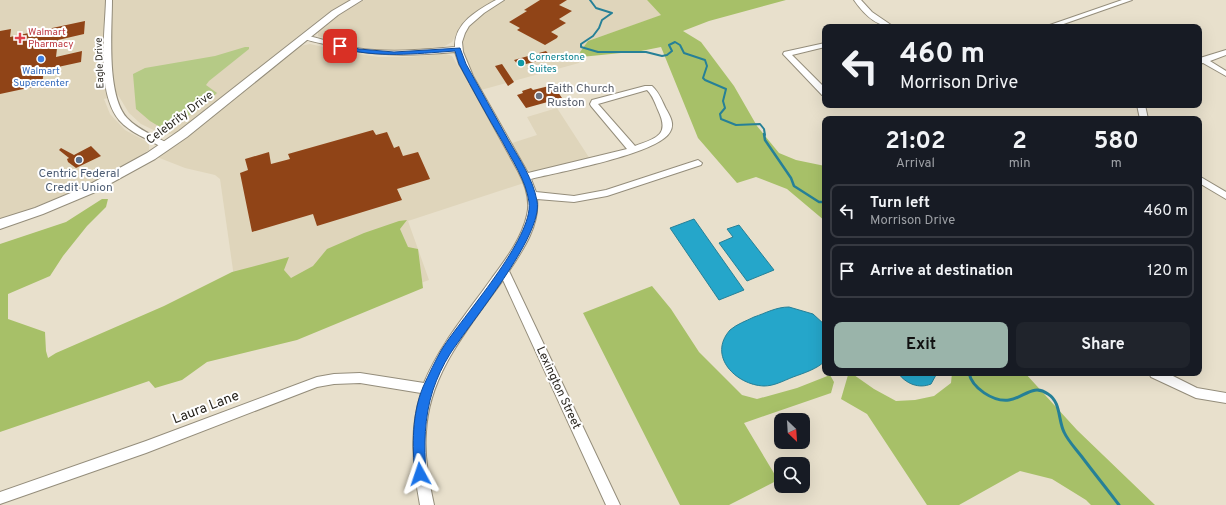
<!DOCTYPE html>
<style>
body{margin:0;font-family:Overpass,sans-serif;background:#20242c;color:#f1f3f6;height:100vh;display:flex;flex-direction:column;font-size:15px;white-space:nowrap}
*{box-sizing:border-box;margin:0}
p{font-size:13px;color:#9ea1a6}
.icon{flex:none;width:22px;height:22px;fill:none;stroke:currentColor;stroke-width:2;stroke-linecap:round;stroke-linejoin:round}
.map{position:relative;flex:1;overflow:hidden}
.details{position:absolute;left:822px;top:116px;width:380px;height:260px;display:flex;flex-direction:column;background:#171b24;border-radius:8px;box-shadow:0 4px 16px #0002}
.details>*{flex:none}
.guide{position:absolute;left:822px;top:24px;width:380px;height:84px;border-radius:8px;box-shadow:0 4px 16px #0002;background:#171b24;color:#f1f3f6;overflow:hidden}
.needle{width:26px;rotate:155deg}
.controls{position:absolute;left:774px;top:413px;display:grid;gap:8px}
.controls a{display:grid;place-items:center;width:36px;height:36px;border-radius:8px;background:#171b24;box-shadow:0 4px 16px #0002;font-size:20px}
.pin{position:absolute;display:grid;place-items:center;width:34px;height:34px;color:#fff;margin:-17px;border-radius:8px;box-shadow:0 2px 6px #0006}
.me{position:absolute;width:44px;margin:-22px;rotate:355deg;stroke-linejoin:round;filter:drop-shadow(0 0 3px #0008)}
.turn{display:flex;align-items:center;gap:14px;height:84px;padding:0 12px;font-size:18px}
.turn .icon{width:52px;height:52px;stroke-width:2.5}
.turn b{display:block;font-size:28px;line-height:34px}
.eta{display:flex;justify-content:space-evenly;align-items:center;height:68px;text-align:center}
.eta b{font-size:24px;font-weight:700;line-height:28px}
.action{display:flex;gap:8px;margin-top:auto;padding:8px 12px}
.action a{flex:1;height:46px;border-radius:8px;background:#9ab4aa;color:#111;font-size:16px;font-weight:700;line-height:46px;text-align:center}
.action a+a{background:#20242c;color:#f1f3f6}
ul{padding:0;list-style:none}
li{display:flex;align-items:center;gap:12px;height:54px;margin:0 8px 6px;padding:0 4px;border:2px solid #363941;border-radius:8px}
li div{flex:1}
li b{display:block;font-size:15px}
li em{font-style:normal}
.map>svg:first-child{display:block}
</style>
<div class="map">
<svg width="1226" height="505" viewBox="0 0 1226 505">
<rect width="100%" height="100%" fill="#e8e0cc"/>
<path fill="#dfd5bb" d="M 0,0 L 349,0 L 325,15 L 176,133 L 164,135 L 141,124 L 129,113 L 118,95 L 104,99 L 110,114 L 125,130 L 149,143 L 149,150 L 126,165 L 84,187 L 30,209 L 0,220 Z
M 364,0 L 496,0 L 468,18 L 460,27 L 452,42 L 443,47 L 412,50 L 384,50 L 356,47 L 318,36 L 318,31 L 334,18 Z
M 505,0 L 647,0 L 662,15 L 588,41 L 580,52 L 581,57 L 579,63 L 481,90 L 462,52 L 463,37 L 468,26 L 484,12 Z
M 310,44 L 345,52 L 379,57 L 407,57 L 446,54 L 452,56 L 501,139 L 524,183 L 408,221 L 429,280 L 244,347 L 220,179 L 215,175 L 185,168 L 157,157 L 300,46 Z
M 557,108 L 590,159 L 538,171 L 530,171 L 526,168 L 512,143 L 537,135 L 527,117 Z"/>
<path fill="#b5ca86" d="M 245,47 L 249,47 L 249,49 L 209,81 L 206,85 L 217,93 C 202,108 181,124 160,127 L 150,121 L 136,109 L 133,74 L 145,68 L 215,56 Z"/>
<path fill="#a7c068" d="M 647,0 L 786,0 L 709,21 L 683,31 L 701,42 L 734,86 L 757,126 L 779,153 L 796,160 L 825,166 L 825,221 L 787,189 L 756,177 L 737,183 L 698,138 L 661,47 L 641,51 L 581,57 L 580,52 L 588,41 L 661,15 Z
M 102,199 L 108,199 L 106,207 L 87,226 L 63,256 L 50,276 L 8,294 L 8,319 L 45,332 L 46,351 L 48,358 L 56,353 L 164,306 L 232,272 L 289,257 L 284,270 L 291,278 L 313,266 L 327,249 L 364,233 L 399,221 L 407,220 L 400,229 L 408,247 L 418,249 L 423,288 L 297,340 L 207,362 L 182,380 L 155,388 L 149,381 L 0,432 L 0,244 L 66,222 Z
M 652,286 L 671,309 L 699,352 L 742,395 L 757,399 L 797,388 L 830,375 L 834,382 L 831,393 L 744,423 L 778,480 L 729,505 L 680,505 L 583,313 Z
M 952,373 L 1025,373 L 1077,430 L 1155,505 L 1091,505 L 1086,500 L 1052,479 L 1020,471 L 959,505 L 927,505 L 867,414 L 841,399 L 848,375 L 854,375 L 874,389 L 896,401 L 915,400 L 934,396 L 951,383 Z"/>
<path fill="#25a6ca" stroke="#268097" d="M 694,219 L 744,290 L 719,300 L 670,228 Z
M 739,225 L 774,270 L 747,281 L 719,243 L 733,237 L 727,229 Z
M 789,307 L 813,314 L 825,325 L 825,361 C 817,369 804,373 793,377 C 783,381 774,386 764,386 C 736,385 707,356 730,330 C 737,324 746,321 754,317 C 766,313 776,307 789,307 Z
M 898,373 L 936,373 L 936,375 L 931,384 C 919,389 906,384 898,373 Z"/>
<g fill="none" stroke-linecap="round" stroke-linejoin="round">
<path stroke="#268097" stroke-width="2" d="M 590,0 L 596,8 L 612,13 L 602,20 L 599,28 L 593,36 L 581,44 L 581,47 L 598,52 L 646,52 L 662,56 L 667,55 L 672,51 L 669,45 L 675,42 L 680,45 L 684,53 L 705,60 L 707,66 L 703,78 L 705,80 L 726,89 L 723,101 L 725,108 L 720,114 L 721,119 L 736,125 L 760,124 L 764,129 L 765,135"/>
<path stroke="#268097" stroke-width="2.5" d="M 764,134 L 765,140 L 791,178 L 794,186 L 819,202 L 825,202"/>
<path stroke="#268097" stroke-width="3" d="M 969,373 C 972,388 993,402 1009,400 C 1024,398 1033,383 1048,394 C 1061,402 1058,420 1064,432 C 1068,441 1076,449 1082,457 C 1094,473 1107,489 1119,505"/>
</g>
<path fill="#904417" d="M 540,0 L 567,0 L 559,5 L 572,11 L 559,19 L 566,23 L 551,32 L 558,36 L 557,38 L 545,45 L 517,30 L 520,28 L 509,22 L 527,11 L 524,10 Z
M 85,21 L 84,34 L 58,40 L 56,57 L 82,51 L 81,62 L 44,70 L 42,85 L 0,94 L 0,31 L 11,29 L 10,37 Z
M 546,51 L 551,57 L 519,66 L 514,60 Z
M 502,64 L 514,82 L 508,86 L 495,66 Z
M 553,85 L 562,98 L 526,108 L 517,95 L 523,93 L 522,91 L 531,88 L 533,90 Z
M 373,130 L 376,135 L 387,132 L 394,148 L 399,146 L 403,156 L 418,152 L 430,179 L 397,189 L 402,200 L 317,226 L 313,214 L 252,232 L 240,173 L 248,170 L 245,159 L 269,152 L 271,164 L 290,159 L 288,154 Z
M 91,146 L 101,156 L 76,168 L 68,162 L 67,159 L 69,158 L 59,150 L 61,148 L 74,155 Z"/>
<g fill="none" stroke-linecap="round" stroke-linejoin="round">
<defs>
<path id="minor" d="M 106,0 L 112,0 C 112,30 106,95 127,118 C 138,130 155,136 169,144 L 170,146 L 169,148 L 163,148 C 149,139 130,133 119,120 C 96,91 105,34 106,0 Z
M 496,0 L 504,0 L 484,13 L 469,26 L 465,33 L 462,42 L 463,52 L 473,76 L 528,173 L 627,149 L 591,106 L 590,104 L 592,100 L 645,86 L 652,86 C 659,92 662,101 666,109 C 670,116 675,124 670,132 C 658,154 558,172 531,179 L 536,192 L 574,196 L 606,190 L 698,160 L 702,163 L 701,165 L 607,196 L 574,202 L 537,199 C 540,225 523,250 509,271 L 620,505 L 606,505 L 503,280 C 470,327 429,372 426,432 C 424,457 429,481 434,505 L 420,505 C 413,467 409,430 421,393 L 360,383 L 334,384 L 317,387 L 146,453 L 0,504 L 0,492 L 146,441 L 317,377 L 334,374 L 360,373 L 424,383 C 440,344 468,312 492,278 C 506,259 522,238 527,215 C 531,199 525,184 518,171 L 459,64 L 455,52 C 409,56 370,57 324,44 C 317,42 307,41 301,37 L 305,35 C 322,39 339,45 356,48 C 389,53 422,50 455,47 C 454,23 478,10 496,0 ZM 647,90 C 653,96 655,103 658,110 C 670,135 657,138 635,146 L 598,104 Z
M 854,0 L 861,0 L 872,12 L 894,27 C 876,27 863,13 854,0 Z
M 1122,0 L 1132,0 L 1055,27 L 1044,27 Z
M 825,43 L 825,47 L 792,55 L 825,88 L 825,96 L 822,95 L 783,54 L 784,52 Z
M 1226,50 L 1226,55 L 1210,61 L 1226,71 L 1226,76 L 1203,63 L 1199,64 L 1200,58 Z
M 1137,105 L 1145,105 L 1148,119 L 1140,119 Z
M 1199,176 L 1226,192 L 1226,199 L 1199,183 Z
M 1149,373 L 1167,373 L 1197,388 L 1226,393 L 1226,403 L 1196,398 L 1151,377 Z"/>
<path id="tertiary" d="M 351,0 L 362,0 L 338,15 L 187,137 L 155,159 L 93,193 L 43,214 L 0,229 L 0,219 L 35,208 L 85,187 L 147,153 L 179,131 L 332,11 Z"/>
</defs>
<use href="#minor" stroke="#948d7b" stroke-width="2"/>
<use href="#tertiary" stroke="#948d7b" stroke-width="2"/>
<use href="#minor" fill="#fff" fill-rule="evenodd"/>
<use href="#tertiary" fill="#fff" fill-rule="evenodd"/>
</g>
<path fill="#1a73e8" stroke="#114b97" d="M 340,44 L 359,49 L 394,52 L 460,48 L 466,64 C 480,90 495,115 509,141 C 520,160 533,179 537,201 C 544,235 470,323 450,354 C 443,365 437,378 433,390 C 424,418 424,445 426,474 L 424,478 L 420,479 L 416,478 L 415,474 C 412,445 412,414 423,387 C 429,374 435,361 442,349 C 462,317 534,238 529,202 C 526,180 512,160 502,141 C 487,116 473,90 459,64 L 455,51 C 412,54 380,58 338,48 L 338,45 Z"/>
<path fill="#e0444e" stroke="#fff" stroke-width="1.5" d="M18 32h4v4h4v4h-4v4h-4v-4h-4v-4h4z"/>
<circle fill="#3f7fe0" stroke="#fff" stroke-width="1.5" cx="41" cy="59" r="4"/>
<circle fill="#0f9aa8" stroke="#fff" stroke-width="1.5" cx="521" cy="63" r="4"/>
<circle fill="#6b7280" stroke="#fff" stroke-width="1.5" cx="539" cy="96" r="4"/>
<circle fill="#5c6f8a" stroke="#fff" stroke-width="1.5" cx="79" cy="160" r="4"/>
<g text-anchor="middle" dominant-baseline="central" stroke-width="4" stroke-linejoin="round" paint-order="stroke">
<g font-size="10" fill="#be3a42" stroke="#fff" text-anchor="start">
<text x="28" y="32">Walmart<tspan x="28" dy="12">Pharmacy</tspan></text>
</g>
<g font-size="10" fill="#0d838f" stroke="#fff" text-anchor="start">
<text x="529" y="57">Cornerstone<tspan x="529" dy="12">Suites</tspan></text>
</g>
<g font-size="10" fill="#2a2720" stroke="#fff">
<text transform="translate(100 63) rotate(-92)">Eagle Drive</text>
</g>
<g font-size="10" fill="#366cbe" stroke="#fff">
<text x="41" y="71">Walmart<tspan x="41" dy="12">Supercenter</tspan></text>
</g>
<g font-size="12" fill="#5b616d" stroke="#fff" text-anchor="start">
<text x="547" y="89">Faith Church<tspan x="547" dy="14">Ruston</tspan></text>
</g>
<g font-size="12" fill="#2a2720" stroke="#fff">
<text transform="translate(180 118) rotate(-37)">Celebrity Drive</text>
<text transform="translate(558 388) rotate(65)">Lexington Street</text>
</g>
<g font-size="12" fill="#4e5e75" stroke="#fff">
<text x="79" y="174">Centric Federal<tspan x="79" dy="14">Credit Union</tspan></text>
</g>
<g font-size="14" fill="#2a2720" stroke="#fff">
<text transform="translate(206 408) rotate(-21)">Laura Lane</text>
</g>
</g>
</svg>
<div class="controls">
<a><svg class="needle" viewBox="-14 -14 28 28"><path d="M0-13l5 13h-10z" fill="#e53935"/><path d="M0 13l5-13h-10z" fill="#9ea1a6"/></svg></a>
<a><svg class="icon" aria-label="search" viewBox="0 0 24 24"><circle cx="10" cy="10" r="6"/><path d="M15 15l6 6"/></svg></a>
</div>
<div class="pin" style="left:340px;top:46px;background:#d93025"><svg class="icon" aria-label="arrive" viewBox="0 0 24 24"><path d="M6 21V4h12l-3 4 3 4H6"/></svg></div>
<svg class="me" style="left:420px;top:474px" viewBox="-20 -20 40 40"><path d="M0-17L14 15 0 8-14 15z" fill="#1a73e8" stroke="#fff" stroke-width="4"/></svg>
<div class="guide">
<div class="turn"><svg class="icon" aria-label="left" viewBox="0 0 24 24"><path d="M17 20v-9H6M10 6l-5 5 5 5"/></svg><div><b>460 m</b>Morrison Drive</div></div>
</div>
<section class="details">
<div class="eta">
<div><b>21:02</b><p>Arrival</p></div>
<div><b>2</b><p>min</p></div>
<div><b>580</b><p>m</p></div>
</div>
<ul>
<li><svg class="icon" aria-label="left" viewBox="0 0 24 24"><path d="M17 20v-9H6M10 6l-5 5 5 5"/></svg><div><b>Turn left</b><p>Morrison Drive</p></div><em>460 m</em></li>
<li><svg class="icon" aria-label="arrive" viewBox="0 0 24 24"><path d="M6 21V4h12l-3 4 3 4H6"/></svg><div><b>Arrive at destination</b></div><em>120 m</em></li>
</ul>
<div class="action"><a>Exit</a><a>Share</a></div>
</section>
</div>
